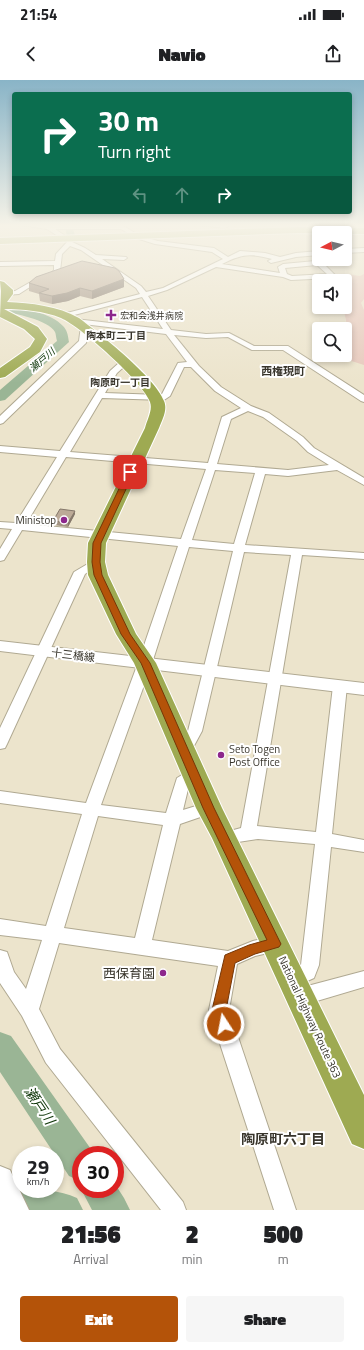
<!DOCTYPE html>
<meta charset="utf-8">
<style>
body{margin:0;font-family:"Titillium Web","Noto Sans JP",sans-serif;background:#f6f6f6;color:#202124;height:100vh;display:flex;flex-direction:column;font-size:15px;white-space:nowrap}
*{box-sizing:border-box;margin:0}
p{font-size:13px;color:#757577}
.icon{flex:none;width:22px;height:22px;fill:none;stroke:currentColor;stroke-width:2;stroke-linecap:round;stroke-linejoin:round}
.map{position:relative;height:1130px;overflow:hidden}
.side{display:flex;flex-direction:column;background:#fff;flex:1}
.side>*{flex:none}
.hud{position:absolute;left:12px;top:12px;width:340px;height:122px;border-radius:4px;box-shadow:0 2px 6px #0003;background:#0b6e4f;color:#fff;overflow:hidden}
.needle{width:26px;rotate:263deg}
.tools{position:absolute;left:312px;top:146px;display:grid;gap:8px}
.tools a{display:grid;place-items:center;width:40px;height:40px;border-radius:4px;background:#fff;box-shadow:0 2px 6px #0003;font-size:20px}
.speed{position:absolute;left:12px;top:1066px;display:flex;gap:8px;font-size:20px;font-weight:700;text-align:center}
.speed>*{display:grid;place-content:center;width:52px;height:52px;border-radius:50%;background:#fff;box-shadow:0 2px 6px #0003;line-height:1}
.speed small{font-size:10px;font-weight:400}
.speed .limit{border:6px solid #d22;background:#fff;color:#111}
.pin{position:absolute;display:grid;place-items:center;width:34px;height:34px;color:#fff;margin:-17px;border-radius:8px;box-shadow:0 2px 6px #0006}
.me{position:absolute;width:44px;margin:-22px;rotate:349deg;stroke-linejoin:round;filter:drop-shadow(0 0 3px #0008)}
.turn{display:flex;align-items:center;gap:14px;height:84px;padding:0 20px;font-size:18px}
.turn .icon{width:52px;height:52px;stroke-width:2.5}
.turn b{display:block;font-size:28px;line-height:34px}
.lanes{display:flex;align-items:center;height:38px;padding:0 20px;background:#0003;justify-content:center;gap:20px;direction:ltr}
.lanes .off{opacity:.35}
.eta{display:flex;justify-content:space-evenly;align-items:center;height:68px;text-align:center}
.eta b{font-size:24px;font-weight:800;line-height:28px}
.cta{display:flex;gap:8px;margin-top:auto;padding:8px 20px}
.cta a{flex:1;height:46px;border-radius:4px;background:#b45309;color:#fff;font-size:16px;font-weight:800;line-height:46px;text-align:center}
.cta a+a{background:#f6f6f6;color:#202124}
.status{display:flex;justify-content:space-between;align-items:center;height:28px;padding:0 20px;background:#fff;direction:ltr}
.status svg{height:11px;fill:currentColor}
header{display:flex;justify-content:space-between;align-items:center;height:52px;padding:0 20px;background:#fff;font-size:18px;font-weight:800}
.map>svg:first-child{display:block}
</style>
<div class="status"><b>21:54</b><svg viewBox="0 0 49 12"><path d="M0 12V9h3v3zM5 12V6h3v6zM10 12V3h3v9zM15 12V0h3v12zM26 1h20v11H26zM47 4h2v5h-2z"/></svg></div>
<header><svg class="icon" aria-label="back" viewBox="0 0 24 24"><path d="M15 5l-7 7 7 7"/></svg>Navio<svg class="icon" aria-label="share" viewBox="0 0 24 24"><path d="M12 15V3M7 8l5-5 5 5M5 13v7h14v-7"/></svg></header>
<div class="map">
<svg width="364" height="1130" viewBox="0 0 364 1130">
<rect width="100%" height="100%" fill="#ece4cc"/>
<path fill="#e7c8bc" d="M 346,194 L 360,196 L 364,194 L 364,219 L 361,223 L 364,230 L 364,285 L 342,278 L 339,275 L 345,275 L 345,263 L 350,260 L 344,231 L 341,227 L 345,227 L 345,201 L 329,201 L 333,197 Z"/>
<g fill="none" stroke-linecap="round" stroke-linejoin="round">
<path fill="#9ab595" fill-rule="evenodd" d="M 66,145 L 72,145 L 76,159 L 74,161 L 68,161 L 65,147 Z
M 0,225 C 19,228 50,231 64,247 C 68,252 68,257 69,262 L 5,320 L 0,321 L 0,310 L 57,261 C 56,258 56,254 55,252 C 49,240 13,233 0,231 Z
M 0,952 L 11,956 L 93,1072 L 94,1075 L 81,1075 L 81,1101 L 69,1096 L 0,992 Z
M 0,1103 L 21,1106 L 21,1109 C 41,1109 59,1110 77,1118 L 83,1130 L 0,1130 Z
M 115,1104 L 124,1118 L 130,1130 L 92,1130 L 81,1109 L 81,1108 L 115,1109 Z"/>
<defs>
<path id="minor" d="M 22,145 L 122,145 L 140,156 L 158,161 L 214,168 L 228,177 L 240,171 L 265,173 L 280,177 L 296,173 L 319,171 L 319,175 L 296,177 L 271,183 L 268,181 L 272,179 C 250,173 242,174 222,184 L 280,193 L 278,187 L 283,184 L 337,179 L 340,181 L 324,184 L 336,196 L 333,198 L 291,200 L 283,197 L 216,187 L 167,210 L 148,216 L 171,250 L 206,254 L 229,253 L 254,266 L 288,266 L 364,315 L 364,322 L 361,321 L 283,270 L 252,270 L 228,257 L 206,258 L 174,255 L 199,286 L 221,307 L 251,326 L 269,333 L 303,357 L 314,368 L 364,398 L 364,405 L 337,390 L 288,396 L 265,394 L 245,465 L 364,473 L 364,479 L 302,475 L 257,746 L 316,752 L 333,606 L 335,603 L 345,603 L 347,606 L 332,754 L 364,760 L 364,772 L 331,767 L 319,885 L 314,898 L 292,908 L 285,906 L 283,900 L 285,894 L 301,885 L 315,764 L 258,759 L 225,764 L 219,762 L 217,758 L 219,754 L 241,748 L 291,475 L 244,472 L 202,651 L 189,675 L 184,676 L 179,675 L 177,671 L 188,651 L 233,471 L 189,467 L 152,583 L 101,725 L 166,733 L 177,698 C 184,694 190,688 199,691 L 202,695 L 199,699 L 189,705 L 183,730 L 209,722 L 215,724 L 217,728 L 215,732 L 180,744 L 152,860 L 228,871 L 253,861 L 275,856 L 281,858 L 284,864 L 281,870 L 255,876 L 237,884 L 229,930 L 296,1130 L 274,1130 L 209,930 L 218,886 L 59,863 L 39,929 L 60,969 L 183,1122 L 186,1130 L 161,1130 L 46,983 L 22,936 L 0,903 L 0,870 L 7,872 L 14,892 L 26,909 L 42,860 L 0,855 L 0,839 L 46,846 L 82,734 L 0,723 L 0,711 L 86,723 L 138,583 L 178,466 L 22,450 L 4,480 L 0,481 L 0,469 L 12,449 L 0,448 L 0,442 L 16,443 L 57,377 L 0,372 L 0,366 L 60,371 L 110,291 L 120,282 L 127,284 L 117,293 L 105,313 L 160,315 L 162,314 L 178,283 L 187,282 L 166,254 L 75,243 L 71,241 L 75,239 L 163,249 L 142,217 L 63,238 L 63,234 L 140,214 L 136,208 L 81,170 L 70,166 L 62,174 L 60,191 L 55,196 L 33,205 L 19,214 L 5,215 L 5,213 L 15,211 L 29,203 L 51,194 L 54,190 L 54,185 L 0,186 L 0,182 L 55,181 L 56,174 L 67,162 L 47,149 ZM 55,149 L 121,149 L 136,158 L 155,164 L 212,172 L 223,179 L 163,208 L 146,212 L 141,206 L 102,179 L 124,180 L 127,178 L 126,177 L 96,175 L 85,168 L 70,161 L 70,159 ZM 317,185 L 327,194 L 292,196 L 287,194 L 285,188 ZM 184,287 L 191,287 L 215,311 L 241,328 L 222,337 L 208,383 L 70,372 L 102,318 L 164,320 L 170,316 ZM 248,331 L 263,337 L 297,361 L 308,372 L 329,385 L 288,390 L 217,384 L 231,339 ZM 66,377 L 206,389 L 181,459 L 26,444 ZM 215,390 L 255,393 L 234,464 L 192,460 ZM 98,736 L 163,745 L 135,858 L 64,848 Z
M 200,145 L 226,145 L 228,146 L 225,148 Z
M 288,145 L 295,145 L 299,147 L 295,151 L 280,151 L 277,149 L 292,147 Z
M 364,168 L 364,172 L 345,173 L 345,169 Z
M 81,246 L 88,248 L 86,263 L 3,343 L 0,344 L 0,336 L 79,261 Z
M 96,479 L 102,482 L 85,494 L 7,664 L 5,668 L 0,669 L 0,648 L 74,492 Z
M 364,891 L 364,907 L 300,926 L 293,923 L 290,917 L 293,911 L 300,908 Z"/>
<path id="tertiary" d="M 0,561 L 364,603 L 364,615 L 0,571 Z
M 0,1086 L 10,1090 L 29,1130 L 0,1130 Z"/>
<path id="primary" d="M 298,147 L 364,148 L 364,154 L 298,153 L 0,164 L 0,158 Z"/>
<path id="trunk" d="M 0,201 L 4,202 L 13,210 L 13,214 L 7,222 C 31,223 58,226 79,238 C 100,254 155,297 164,321 C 168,330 162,340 159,348 L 106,463 L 105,482 L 108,495 L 136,554 L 156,583 L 222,728 L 364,1015 L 364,1069 L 352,1064 L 212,758 L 196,728 L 134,583 L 116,554 L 88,495 L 87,482 L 88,463 L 145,348 C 147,340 153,330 150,322 C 144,303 80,246 61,238 C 44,231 23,229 4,229 L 38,247 L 47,259 L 40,272 L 5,297 L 0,298 L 0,288 L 30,267 L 35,259 L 24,249 L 0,237 L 1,211 Z"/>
</defs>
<use href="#minor" stroke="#b0a992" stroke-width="2"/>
<use href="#tertiary" stroke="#b0a992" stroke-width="2"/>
<use href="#primary" stroke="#fff" stroke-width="2"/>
<use href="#trunk" stroke="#fff" stroke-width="2"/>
<use href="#minor" fill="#fff" fill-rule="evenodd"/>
<use href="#tertiary" fill="#fff" fill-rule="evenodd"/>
<use href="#primary" fill="#b6bf7d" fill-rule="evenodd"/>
<use href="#trunk" fill="#9eaa52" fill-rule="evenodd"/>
</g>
<path fill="#a29282" d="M 124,199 L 124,207 L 92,219 L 80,216 L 68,221 L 52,224 L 40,221 L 39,214 L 29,211 L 29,203 Z
M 75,434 L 68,447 L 54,445 L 53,441 Z"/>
<path fill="#84776a" d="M 124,199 L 124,207 L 92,219 L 92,211 Z
M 80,208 L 80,216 L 68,221 L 52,224 L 52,216 Z
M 75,431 L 75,434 L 68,447 L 68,443 Z"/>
<path fill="#bcaa97" stroke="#84776a" d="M 82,181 L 115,188 L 119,191 L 124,199 L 92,211 L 80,208 L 67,213 L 52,216 L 39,213 L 49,209 L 29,203 L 36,197 Z
M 60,429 L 75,431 L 68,443 L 53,441 Z"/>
<linearGradient id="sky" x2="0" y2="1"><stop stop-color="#89b4c7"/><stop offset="0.48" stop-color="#f6f3e8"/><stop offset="1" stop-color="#f6f3e8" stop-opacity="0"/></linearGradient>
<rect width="364" height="303" fill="url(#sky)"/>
<path fill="#b45309" stroke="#753606" d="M 128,390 L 134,392 L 101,463 L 100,482 L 102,495 L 130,554 L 150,583 L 214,728 L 281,864 L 279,867 L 255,874 L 235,883 L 226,930 L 230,944 L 228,949 L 224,950 L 219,949 L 212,930 L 225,875 L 249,865 L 267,860 L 203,728 L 141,583 L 121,554 L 94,495 L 92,482 L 93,463 Z"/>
<g fill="#8d278c" stroke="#fff" stroke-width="1.5">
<path d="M109 229h4v4h4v4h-4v4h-4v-4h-4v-4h4z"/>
<circle cx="64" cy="440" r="4"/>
<circle cx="221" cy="675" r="4"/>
<circle cx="163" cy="893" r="4"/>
</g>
<g text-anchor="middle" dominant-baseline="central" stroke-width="4" stroke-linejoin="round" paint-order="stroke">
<g font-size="9" fill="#38352c" stroke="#fff" text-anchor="start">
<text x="120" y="235">宏和会浅井病院</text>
</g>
<g font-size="10" font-weight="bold" fill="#38352c" stroke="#fff">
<text x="116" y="255">陶本町二丁目</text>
<text x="120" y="302">陶原町一丁目</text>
</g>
<g font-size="10" font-style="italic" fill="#10370a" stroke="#fff">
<text transform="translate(42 280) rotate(-41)">瀬戸川</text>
</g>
<g font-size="11" font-weight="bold" fill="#38352c" stroke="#fff">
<text x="283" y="291">西権現町</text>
</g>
<g font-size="11" fill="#38352c" stroke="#fff" text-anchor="end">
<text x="56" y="440">Ministop</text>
<text x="229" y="669" text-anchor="start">Seto Togen<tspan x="229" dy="13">Post Office</tspan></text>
</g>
<g font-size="11" fill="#38352c" stroke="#fff">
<text transform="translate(73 575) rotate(7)">十三橋線</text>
<text transform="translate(310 937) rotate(65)">National Highway Route 363</text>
</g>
<g font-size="13" fill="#38352c" stroke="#fff" text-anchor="end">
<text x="155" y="893">西保育園</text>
</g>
<g font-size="14" font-style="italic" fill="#10370a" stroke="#fff">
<text transform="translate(40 1025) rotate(56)">瀬戸川</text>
</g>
<g font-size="14" font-weight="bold" fill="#38352c" stroke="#fff">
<text x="283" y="1058">陶原町六丁目</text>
</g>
</g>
</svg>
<div class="tools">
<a><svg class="needle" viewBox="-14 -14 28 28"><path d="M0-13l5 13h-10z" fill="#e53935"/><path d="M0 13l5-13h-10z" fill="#757577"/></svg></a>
<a><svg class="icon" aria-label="sound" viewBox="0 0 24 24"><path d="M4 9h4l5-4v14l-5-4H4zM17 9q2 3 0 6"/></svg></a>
<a><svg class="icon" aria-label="search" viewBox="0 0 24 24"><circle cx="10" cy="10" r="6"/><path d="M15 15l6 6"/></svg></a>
</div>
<div class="speed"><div>29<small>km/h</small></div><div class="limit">30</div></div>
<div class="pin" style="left:130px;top:392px;background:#d93025"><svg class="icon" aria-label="arrive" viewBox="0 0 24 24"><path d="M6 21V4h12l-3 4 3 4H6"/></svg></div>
<svg class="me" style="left:224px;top:944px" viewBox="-20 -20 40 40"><circle r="17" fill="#b45309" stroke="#fff" stroke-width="3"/><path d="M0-11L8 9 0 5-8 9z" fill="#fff"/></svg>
<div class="hud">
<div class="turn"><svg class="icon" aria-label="right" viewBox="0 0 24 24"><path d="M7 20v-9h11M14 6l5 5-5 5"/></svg><div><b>30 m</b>Turn right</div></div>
<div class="lanes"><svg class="icon off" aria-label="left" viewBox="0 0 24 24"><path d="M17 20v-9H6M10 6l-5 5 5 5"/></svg><svg class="icon off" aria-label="ahead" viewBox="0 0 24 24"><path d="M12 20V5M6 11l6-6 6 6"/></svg><svg class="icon" aria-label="right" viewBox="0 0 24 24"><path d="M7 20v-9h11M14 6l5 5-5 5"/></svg></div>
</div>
</div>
<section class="side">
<div class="eta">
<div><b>21:56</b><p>Arrival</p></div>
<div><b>2</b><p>min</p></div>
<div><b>500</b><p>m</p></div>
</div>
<div class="cta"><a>Exit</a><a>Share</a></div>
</section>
